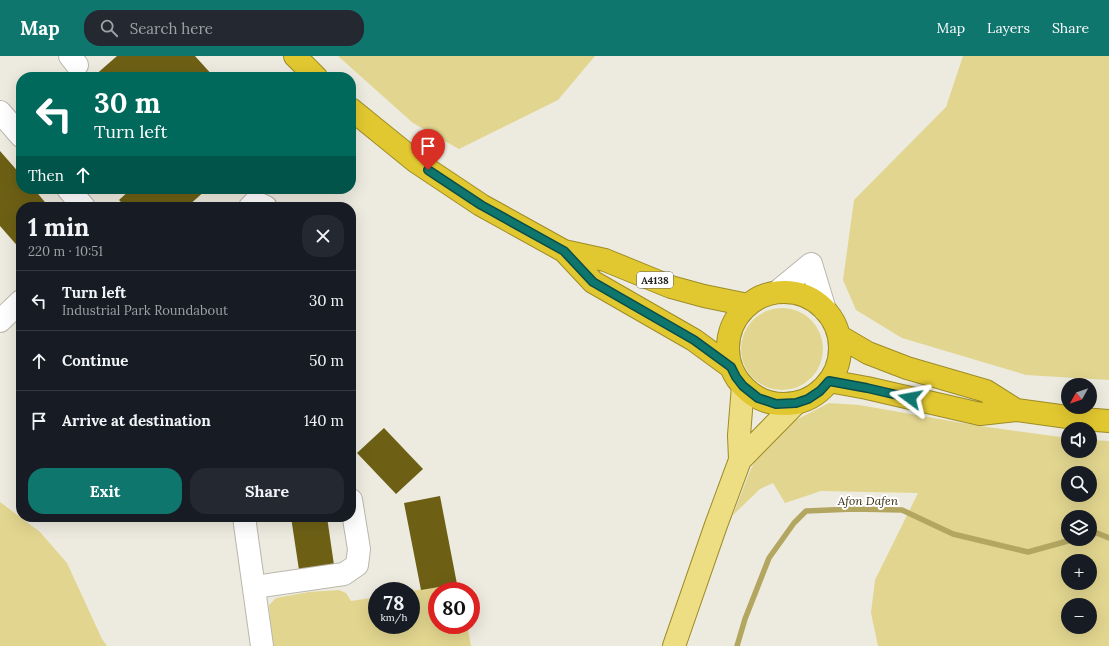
<!DOCTYPE html>
<meta charset="utf-8">
<style>
body{margin:0;font-family:Lora,serif;background:#242831;color:#f1f3f6;height:100vh;display:flex;flex-direction:column;font-size:15px;white-space:nowrap}
*{box-sizing:border-box;margin:0}
p{font-size:13px;color:#9ea1a6}
.icon{flex:none;width:22px;height:22px;fill:none;stroke:currentColor;stroke-width:2;stroke-linecap:round;stroke-linejoin:round}
.map{position:relative;flex:1;overflow:hidden}
.side{position:absolute;left:16px;top:146px;width:340px;height:320px;display:flex;flex-direction:column;background:#171b24;border-radius:16px;box-shadow:0 4px 16px #0002}
.side>*{flex:none}
.guide{position:absolute;left:16px;top:16px;width:340px;height:122px;border-radius:16px;box-shadow:0 4px 16px #0002;background:#00695c;color:#fff;overflow:hidden}
.needle{width:26px;rotate:230deg}
.buttons{position:absolute;left:1061px;top:322px;display:grid;gap:8px}
.buttons a{display:grid;place-items:center;width:36px;height:36px;border-radius:50%;background:#171b24;box-shadow:0 4px 16px #0002;font-size:20px}
.speed{position:absolute;left:368px;top:526px;display:flex;gap:8px;font-size:20px;font-weight:700;text-align:center}
.speed>*{display:grid;place-content:center;width:52px;height:52px;border-radius:50%;background:#171b24;box-shadow:0 4px 16px #0002;line-height:1}
.speed small{font-size:10px;font-weight:400}
.speed .limit{border:6px solid #d22;background:#fff;color:#111}
.pin{position:absolute;display:grid;place-items:center;width:34px;height:34px;color:#fff;margin:-41px -17px;border-radius:50% 50% 50% 0;rotate:-45deg;box-shadow:0 0 4px #0007}
.pin .icon{rotate:45deg}
.me{position:absolute;width:44px;margin:-22px;rotate:283deg;stroke-linejoin:round;filter:drop-shadow(0 0 3px #0008)}
.turn{display:flex;align-items:center;gap:14px;height:84px;padding:0 12px;font-size:18px}
.turn .icon{width:52px;height:52px;stroke-width:2.5}
.turn b{display:block;font-size:28px;line-height:34px}
.then{display:flex;align-items:center;height:38px;padding:0 12px;background:#0003;gap:8px;font-size:15px}
.round{display:grid;place-items:center;flex:none;width:42px;height:42px;border-radius:16px;background:#242831}
.overview{display:flex;align-items:center;justify-content:space-between;height:68px;padding:0 12px}
h1{font-size:24px;font-weight:700;line-height:30px}
.primary-button{display:flex;gap:8px;margin-top:auto;padding:8px 12px}
.primary-button a{flex:1;height:46px;border-radius:16px;background:#0f766e;color:#fff;font-size:16px;font-weight:700;line-height:46px;text-align:center}
.primary-button a+a{background:#242831;color:#f1f3f6}
ul{padding:0;list-style:none}
li{display:flex;align-items:center;gap:12px;height:60px;padding:0 12px;border-top:1px solid #363941}
li div{flex:1}
li b{display:block;font-size:15px}
li em{font-style:normal}
header{display:flex;align-items:center;gap:24px;box-sizing:border-box;height:56px;padding:0 20px;background:#0f766e;color:#fff}
header strong{font-size:19px}
nav{display:flex;gap:22px;margin-inline-start:auto;font-size:14px}
.search{width:280px;height:36px;background:#242831;display:flex;align-items:center;gap:10px;box-sizing:border-box;padding:0 14px;border-radius:16px;color:#9ea1a6;font-size:15px}
.map>svg:first-child{display:block}
</style>
<header>
<strong>Map</strong>
<div class="search"><svg class="icon" aria-label="search" viewBox="0 0 24 24"><circle cx="10" cy="10" r="6"/><path d="M15 15l6 6"/></svg>Search here</div>
<nav><a>Map</a><a>Layers</a><a>Share</a></nav>
</header>
<div class="map">
<svg width="1109" height="590" viewBox="0 0 1109 590">
<rect width="100%" height="100%" fill="#edebdf"/>
<path fill="#e2d58f" fill-rule="evenodd" d="M 338,0 L 595,0 L 558,44 L 459,93 L 413,67 Z
M 963,0 L 1109,0 L 1109,324 L 1026,319 L 902,282 L 856,254 L 843,224 L 854,144 L 946,51 Z
M741 293a41 41 0 1 1 82 0a41 41 0 1 1-82 0Z
M 829,347 L 859,349 L 980,370 L 1068,382 L 1068,395 L 1090,395 L 1090,384 L 1109,385 L 1109,590 L 878,590 L 871,557 L 875,524 L 918,437 L 821,435 L 785,447 L 773,427 L 760,433 L 733,459 L 750,415 L 760,395 L 792,366 ZM 1068,417 L 1090,417 L 1090,439 L 1068,439 ZM 1068,461 L 1090,461 L 1090,483 L 1068,483 ZM 1068,505 L 1090,505 L 1090,527 L 1068,527 ZM 1068,549 L 1090,549 L 1090,571 L 1068,571 Z
M 0,446 L 40,476 L 67,507 L 102,583 L 107,590 L 0,590 Z
M 457,528 L 458,535 L 437,535 L 437,569 L 467,569 L 471,590 L 272,590 L 269,549 L 276,542 L 309,536 L 339,534 L 346,537 L 351,545 L 377,541 L 377,569 L 411,569 L 411,535 Z"/>
<g fill="none" stroke-linecap="round" stroke-linejoin="round">
<path stroke="#b3a660" stroke-width="5.5" d="M 1090,479 L 1097,477 L 1109,482
M 737,590 L 745,563 L 769,502 L 794,467 L 806,455 L 854,453 L 902,454 L 953,478 L 1028,496 L 1075,483"/>
</g>
<path fill="#6d6015" d="M 117,0 L 195,0 L 214,21 L 93,21 Z
M 0,95 L 21,119 L 21,133 L 34,133 L 49,151 L 21,151 L 21,194 L 0,170 Z
M 131,133 L 207,133 L 187,151 L 126,151 L 119,144 Z
M 384,372 L 423,413 L 396,438 L 357,397 Z
M 440,440 L 457,528 L 421,534 L 404,447 Z
M 291,461 L 327,461 L 334,509 L 299,514 Z"/>
<g fill="none" stroke-linecap="round" stroke-linejoin="round">
<defs>
<path id="minor" d="M 70,0 L 77,9
M 0,56 L 21,80
M 68,133 L 84,151
M 250,151 L 255,146 L 266,151
M 777,236 L 811,208 L 825,254
M 0,265 L 21,245
M 244,461 L 262,590
M 254,531 L 344,518 L 357,509 L 359,493 L 351,444"/>
<path id="major" d="M 740,404 L 796,347
M 674,590 L 716,469 L 740,404 L 739,379 L 743,330"/>
<path id="highway" d="M 295,0 L 316,21
M 351,53 L 415,105 L 481,149 L 564,195 L 605,204 L 671,231 L 704,240 L 748,249
M 564,195 L 593,226 L 694,284 L 731,311
M728 292a56 56 0 1 1 112 0a56 56 0 1 1-112 0Z
M 839,280 L 868,297 L 907,312 L 986,335 L 1016,354
M 829,325 L 867,332 L 980,358 L 1016,354 L 1082,363 L 1109,365"/>
</defs>
<use href="#minor" stroke="#b9b7ac" stroke-width="24"/>
<use href="#major" stroke="#9d8c28" stroke-width="24"/>
<use href="#highway" stroke="#9d8c28" stroke-width="24"/>
<use href="#minor" stroke="#fff" stroke-width="22"/>
<use href="#major" stroke="#eede83" stroke-width="22"/>
<use href="#highway" stroke="#e2c830" stroke-width="22"/>
</g>
<g fill="none" stroke-linecap="round" stroke-linejoin="round">
<defs>
<path id="route" d="M 428,114 L 481,149 L 564,195 L 593,226 L 694,284 L 731,311 L 736,321 L 743,330 L 758,342 L 776,348 L 796,347 L 808,343 L 820,335 L 829,325 L 867,332 L 910,342"/>
</defs>
<use href="#route" stroke="#0a4d48" stroke-width="10"/>
<use href="#route" stroke="#0f766e" stroke-width="7"/>
</g>
<g text-anchor="middle" dominant-baseline="central" stroke-width="4" stroke-linejoin="round" paint-order="stroke">
<rect fill="#fff" stroke="#62615e" stroke-width="1" x="637" y="216" width="36" height="16" rx="3"/>
<g font-size="10" font-weight="bold" fill="#1e1d19">
<text x="655" y="224">A4138</text>
</g>
<g font-size="12" font-style="italic" fill="#373112" stroke="#fff">
<text x="868" y="444">Afon Dafen</text>
</g>
</g>
</svg>
<div class="buttons">
<a><svg class="needle" viewBox="-14 -14 28 28"><path d="M0-13l5 13h-10z" fill="#e53935"/><path d="M0 13l5-13h-10z" fill="#9ea1a6"/></svg></a>
<a><svg class="icon" aria-label="sound" viewBox="0 0 24 24"><path d="M4 9h4l5-4v14l-5-4H4zM17 9q2 3 0 6"/></svg></a>
<a><svg class="icon" aria-label="search" viewBox="0 0 24 24"><circle cx="10" cy="10" r="6"/><path d="M15 15l6 6"/></svg></a>
<a><svg class="icon" aria-label="layers" viewBox="0 0 24 24"><path d="M12 4l9 5-9 5-9-5zM3 14l9 5 9-5"/></svg></a>
<a>+</a>
<a>−</a>
</div>
<div class="speed"><div>78<small>km/h</small></div><div class="limit">80</div></div>
<div class="pin" style="left:428px;top:114px;background:#d93025"><svg class="icon" aria-label="arrive" viewBox="0 0 24 24"><path d="M6 21V4h12l-3 4 3 4H6"/></svg></div>
<svg class="me" style="left:910px;top:342px" viewBox="-20 -20 40 40"><path d="M0-17L14 15 0 8-14 15z" fill="#0f766e" stroke="#fff" stroke-width="4"/></svg>
<div class="guide">
<div class="turn"><svg class="icon" aria-label="left" viewBox="0 0 24 24"><path d="M17 20v-9H6M10 6l-5 5 5 5"/></svg><div><b>30 m</b>Turn left</div></div>
<div class="then">Then<svg class="icon" aria-label="ahead" viewBox="0 0 24 24"><path d="M12 20V5M6 11l6-6 6 6"/></svg></div>
</div>
<section class="side">
<div class="overview"><div><h1>1 min</h1><p>220 m · 10:51</p></div><a class="round"><svg class="icon" aria-label="close" viewBox="0 0 24 24"><path d="M6 6l12 12M18 6L6 18"/></svg></a></div>
<ul>
<li><svg class="icon" aria-label="left" viewBox="0 0 24 24"><path d="M17 20v-9H6M10 6l-5 5 5 5"/></svg><div><b>Turn left</b><p>Industrial Park Roundabout</p></div><em>30 m</em></li>
<li><svg class="icon" aria-label="ahead" viewBox="0 0 24 24"><path d="M12 20V5M6 11l6-6 6 6"/></svg><div><b>Continue</b></div><em>50 m</em></li>
<li><svg class="icon" aria-label="arrive" viewBox="0 0 24 24"><path d="M6 21V4h12l-3 4 3 4H6"/></svg><div><b>Arrive at destination</b></div><em>140 m</em></li>
</ul>
<div class="primary-button"><a>Exit</a><a>Share</a></div>
</section>
</div>
